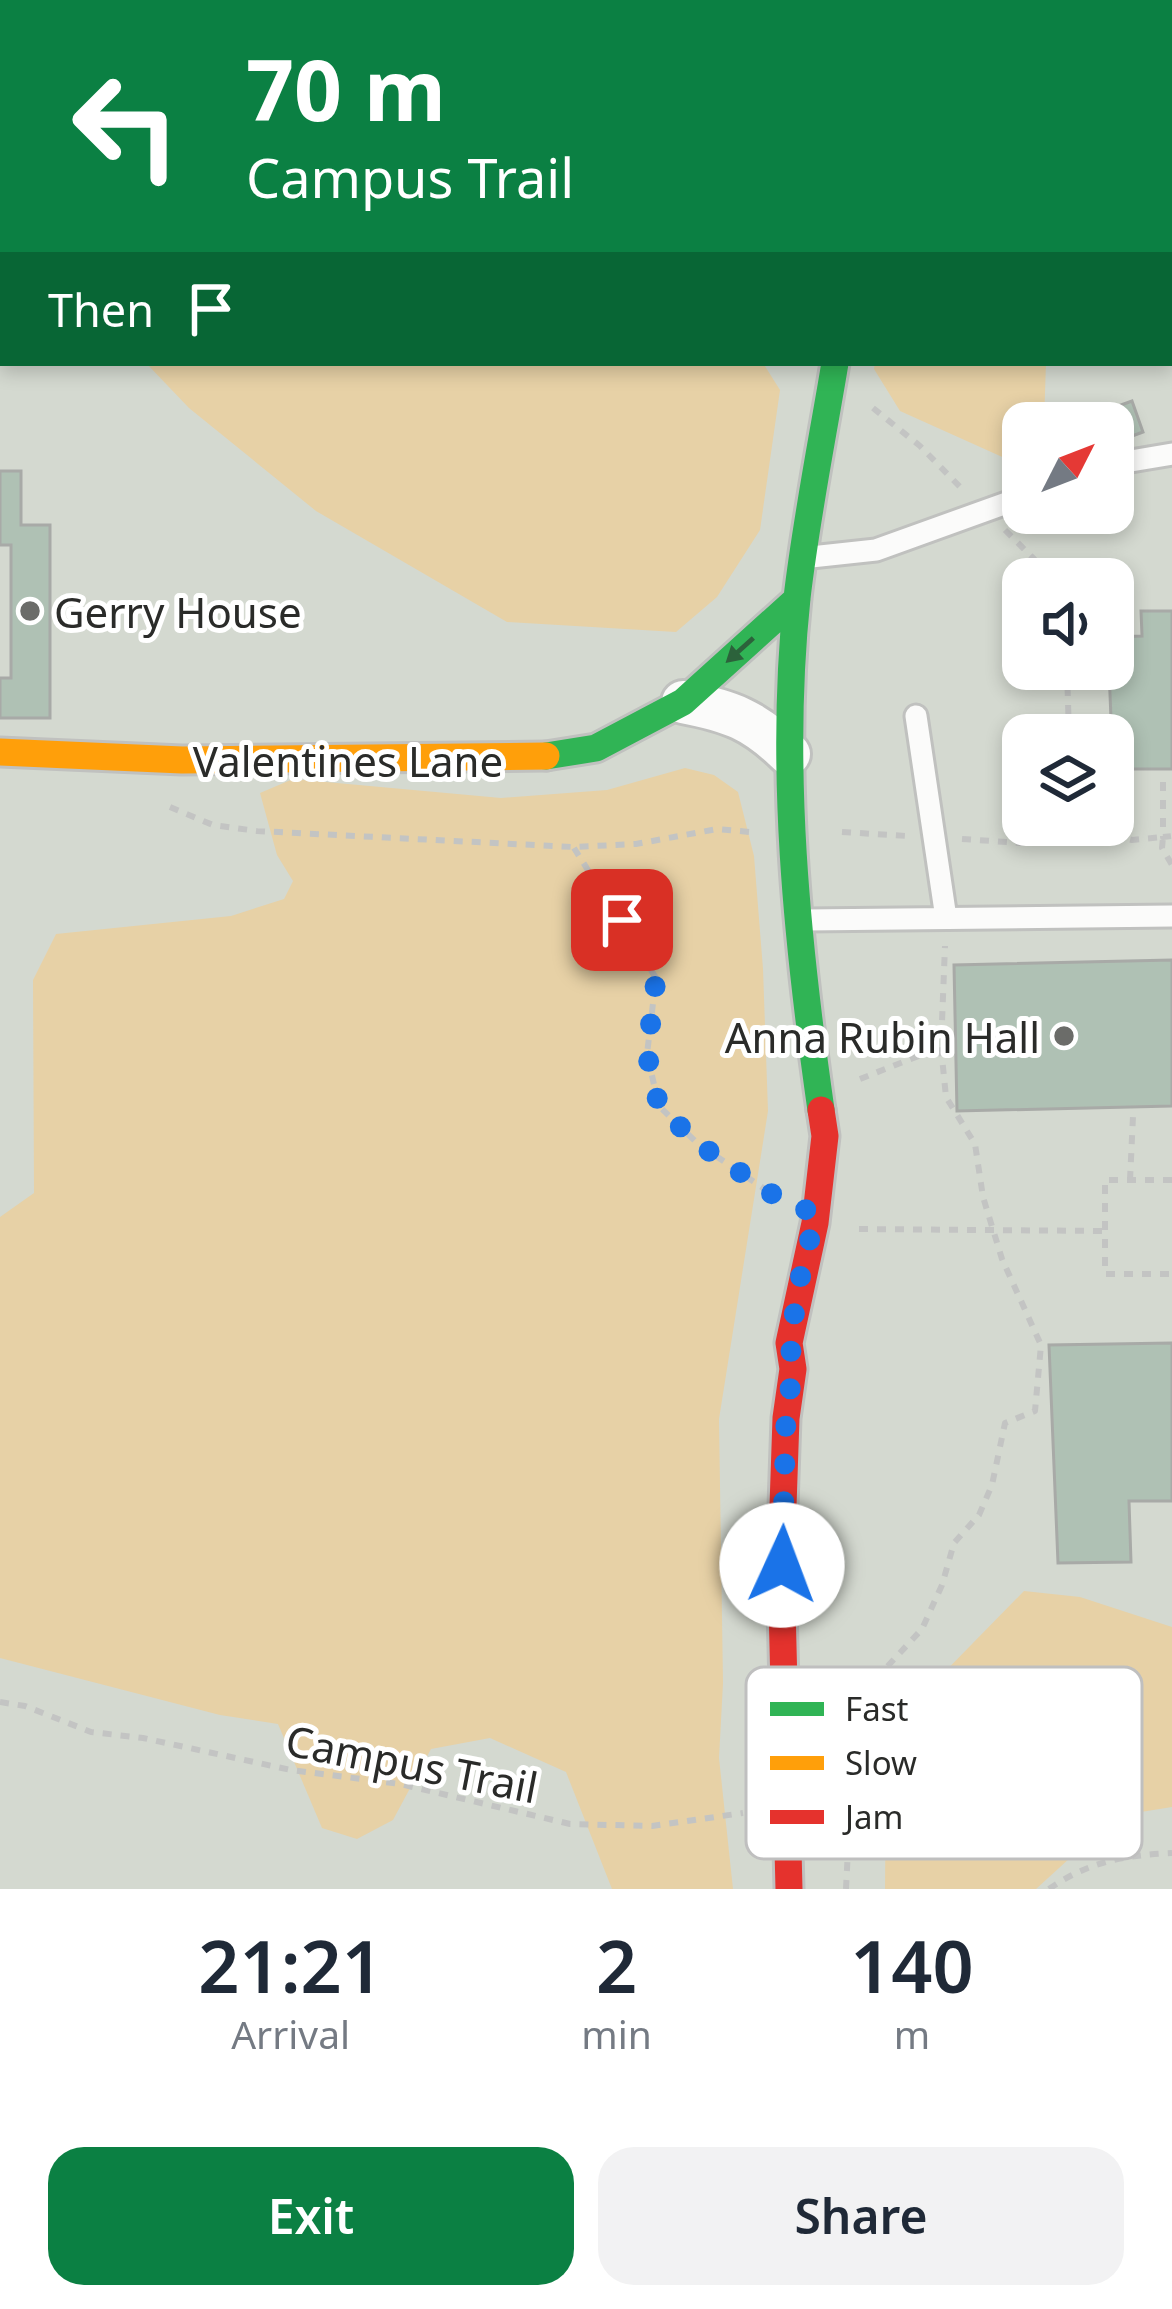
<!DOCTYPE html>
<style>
body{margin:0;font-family:"Noto Sans",sans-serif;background:#f2f2f3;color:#1f2937;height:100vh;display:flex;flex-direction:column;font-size:45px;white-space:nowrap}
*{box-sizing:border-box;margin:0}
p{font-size:39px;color:#747a83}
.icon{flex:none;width:66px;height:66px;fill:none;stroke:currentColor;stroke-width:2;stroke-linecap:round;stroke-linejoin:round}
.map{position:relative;height:1889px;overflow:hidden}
.sheet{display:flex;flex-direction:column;background:#fff;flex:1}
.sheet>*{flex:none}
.top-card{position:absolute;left:0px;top:0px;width:1173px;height:366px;box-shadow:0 6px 18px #0003;background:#0b8043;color:#fff;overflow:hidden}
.needle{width:78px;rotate:48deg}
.fabs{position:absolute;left:1002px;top:402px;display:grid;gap:24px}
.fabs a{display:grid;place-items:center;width:132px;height:132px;border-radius:24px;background:#fff;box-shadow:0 6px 18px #0003;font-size:60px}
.pin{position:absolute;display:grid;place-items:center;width:102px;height:102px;color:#fff;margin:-51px;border-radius:24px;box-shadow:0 6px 18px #0006}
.me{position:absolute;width:132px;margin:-66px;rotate:2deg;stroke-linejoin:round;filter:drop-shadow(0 0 9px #0008)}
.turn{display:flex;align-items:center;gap:42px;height:252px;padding:0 48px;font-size:54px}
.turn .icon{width:156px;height:156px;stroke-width:2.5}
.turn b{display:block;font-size:84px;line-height:102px}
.then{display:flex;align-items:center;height:114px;padding:0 48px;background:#0003;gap:24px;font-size:45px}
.eta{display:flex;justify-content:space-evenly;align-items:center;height:204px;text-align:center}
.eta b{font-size:72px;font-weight:600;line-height:84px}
.button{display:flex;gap:24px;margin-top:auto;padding:24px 48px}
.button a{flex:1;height:138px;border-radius:36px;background:#0b8043;color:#fff;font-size:48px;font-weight:600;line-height:138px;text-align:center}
.button a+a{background:#f2f2f3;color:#1f2937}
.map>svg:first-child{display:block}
</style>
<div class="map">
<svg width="1172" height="1889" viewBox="0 0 1172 1889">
<rect width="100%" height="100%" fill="#e3e5e1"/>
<path fill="#d4d9d0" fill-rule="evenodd" d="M 0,0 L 1172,0 L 1172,1889 L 0,1889 ZM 3,3 L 1170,3 L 1170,363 L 3,363 ZM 1023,423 L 1113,423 L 1113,513 L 1023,513 ZM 1023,579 L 1113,579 L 1113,669 L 1023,669 ZM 1023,735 L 1113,735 L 1113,825 L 1023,825 Z"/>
<path fill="#e7d1a6" d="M 0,0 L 445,0 L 3,3 L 3,220 Z
M 146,363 L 763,363 L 780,390 L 760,530 L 717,597 L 676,632 L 507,622 L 316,511 L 189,408 Z
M 875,363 L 1046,363 L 1044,423 L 1023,423 L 1023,456 L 1009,460 L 900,411 L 874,369 Z
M 685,768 L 714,775 L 738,792 L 754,856 L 763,969 L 768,1111 L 719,1419 L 723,1683 L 719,1758 L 733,1889 L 612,1889 L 566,1772 L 490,1738 L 431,1749 L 393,1820 L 357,1839 L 322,1828 L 278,1724 L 220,1715 L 0,1658 L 0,1217 L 34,1193 L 33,980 L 56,934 L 231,916 L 284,899 L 293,881 L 277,855 L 260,793 L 293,779 L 501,798 L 607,790 Z
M 1024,1591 L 1080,1597 L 1172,1627 L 1172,1807 L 1116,1816 L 1036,1889 L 885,1889 L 886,1778 L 927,1690 Z"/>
<path fill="#afc1b4" stroke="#a8aaa7" stroke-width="3" d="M 1132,401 L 1143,432 L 1113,443 L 1113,423 L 1084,423 L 1082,419 Z
M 0,471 L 21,471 L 21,525 L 50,525 L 50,718 L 0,718 L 0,678 L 11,678 L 11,545 L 0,545 Z
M 1141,611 L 1172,611 L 1172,769 L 1113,769 L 1109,669 L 1113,669 L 1113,637 L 1142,636 Z
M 1172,960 L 1172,1106 L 957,1111 L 954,965 Z
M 1172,1343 L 1172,1501 L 1129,1501 L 1131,1562 L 1058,1563 L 1049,1345 Z"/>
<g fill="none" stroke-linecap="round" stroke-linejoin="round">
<defs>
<path id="lane" d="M 1113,464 L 1172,454
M 811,557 L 876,550 L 1023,497
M 916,716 L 946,918
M 806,920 L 1172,916"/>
<path id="street" d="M 1032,3 L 1035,0
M 683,702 C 731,711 754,720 789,754"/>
<path id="fast" d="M 546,756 L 596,748 L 683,702 L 797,599
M 821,1110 C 797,942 779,767 797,598 C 806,520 822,441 835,363"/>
<path id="slow" d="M 0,752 L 182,760 L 546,756"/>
<path id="jam" d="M 789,1889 L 781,1565 L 786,1418 L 793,1369 L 789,1343 L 815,1223 L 825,1136 L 821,1110"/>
</defs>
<use href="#lane" stroke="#c0c1bf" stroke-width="27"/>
<use href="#street" stroke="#c0c1bf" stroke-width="48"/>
<use href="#fast" stroke="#c0c1bf" stroke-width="33"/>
<use href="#slow" stroke="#c0c1bf" stroke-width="33"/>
<use href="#jam" stroke="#c0c1bf" stroke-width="33"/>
<path stroke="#c3c4c3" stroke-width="6" stroke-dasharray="9 9" stroke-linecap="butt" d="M 873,408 L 920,446 L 965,492
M 1005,530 L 1054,579
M 1067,669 L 1069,735
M 1163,782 L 1163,837 L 1172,836
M 170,807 L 213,825 L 257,831 L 573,847 L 636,844 L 717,829 L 750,832
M 1099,825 L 1105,833 L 1132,840 L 1163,837 L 1162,848 L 1172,865
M 842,832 L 907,836
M 962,839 L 1021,843 L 1105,833
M 574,848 L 656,978 L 647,1054 L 659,1106 L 697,1143 L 769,1192
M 860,1079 L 941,1047
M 1130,1180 L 1133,1116
M 1172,1180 L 1105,1180 L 1105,1274 L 1172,1274
M 859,1229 L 1105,1231
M 0,1702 L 25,1706 L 91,1732 L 143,1738 L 291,1770 L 400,1784 L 570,1824 L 652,1826 L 743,1813
M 846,1889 L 853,1750 L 861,1695 L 922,1629 L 942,1585 L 954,1543 L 979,1515 L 992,1485 L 1005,1423 L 1035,1411 L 1041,1345 L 1002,1259 L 983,1197 L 975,1144 L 946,1097 L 941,1047 L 945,946
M 1049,1889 C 1087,1862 1126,1855 1172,1853"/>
<use href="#lane" stroke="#fbfbfa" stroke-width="21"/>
<use href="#street" stroke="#fbfbfa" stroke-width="42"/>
<use href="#fast" stroke="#30b455" stroke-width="27"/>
<use href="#slow" stroke="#ff9f0a" stroke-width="27"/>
<use href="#jam" stroke="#e5322d" stroke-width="27"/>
</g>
<defs><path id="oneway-solid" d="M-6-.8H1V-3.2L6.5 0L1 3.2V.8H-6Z" transform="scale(3)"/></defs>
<use fill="#2c623b" href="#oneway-solid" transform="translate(740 650) rotate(138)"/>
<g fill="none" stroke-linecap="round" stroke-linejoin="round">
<path stroke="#1a73e8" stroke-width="21" stroke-dasharray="0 37.8" d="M 622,920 L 656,979 L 647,1054 L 659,1106 L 697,1143 L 778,1198 L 816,1214 L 799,1283 L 790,1343 L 793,1369 L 786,1418 L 782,1565"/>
</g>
<g fill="#6b6c69" stroke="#fff" stroke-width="4.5">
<circle cx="30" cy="611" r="12"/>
<circle cx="1064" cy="1036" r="12"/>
</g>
<g text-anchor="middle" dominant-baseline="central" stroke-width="10" stroke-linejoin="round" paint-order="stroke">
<g font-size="42" fill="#2a2b29" stroke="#fff" text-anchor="start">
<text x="54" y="611">Gerry House</text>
<text x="1040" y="1036" text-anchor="end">Anna Rubin Hall</text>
</g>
<g font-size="42" fill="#2a2b29" stroke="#fff">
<text x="348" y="760">Valentines Lane</text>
<text transform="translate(412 1763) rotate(11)">Campus Trail</text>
</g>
</g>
<rect x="746" y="1667" width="396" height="192" rx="18" fill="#fff" stroke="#bfbfbf" stroke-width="3"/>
<rect x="770" y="1702" width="54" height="14" fill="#30b455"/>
<rect x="770" y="1756" width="54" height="14" fill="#ff9f0a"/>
<rect x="770" y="1810" width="54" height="14" fill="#e5322d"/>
<g font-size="33" fill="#2a2b29">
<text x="845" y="1721">Fast</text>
<text x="845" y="1775">Slow</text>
<text x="845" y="1829">Jam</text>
</g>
</svg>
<div class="fabs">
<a><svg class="needle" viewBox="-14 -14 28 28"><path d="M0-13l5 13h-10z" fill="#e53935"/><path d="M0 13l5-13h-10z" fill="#747a83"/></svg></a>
<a><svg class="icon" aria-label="sound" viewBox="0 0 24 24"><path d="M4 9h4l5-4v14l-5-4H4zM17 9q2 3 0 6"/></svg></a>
<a><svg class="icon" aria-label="layers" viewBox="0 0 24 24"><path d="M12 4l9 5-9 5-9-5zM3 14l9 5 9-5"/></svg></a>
</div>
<div class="pin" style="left:622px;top:920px;background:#d93025"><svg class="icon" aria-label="arrive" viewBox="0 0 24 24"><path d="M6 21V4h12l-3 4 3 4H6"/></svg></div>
<svg class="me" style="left:782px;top:1565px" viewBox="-20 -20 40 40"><circle r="19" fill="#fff"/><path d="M0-13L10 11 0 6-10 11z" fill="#1a73e8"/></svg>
<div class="top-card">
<div class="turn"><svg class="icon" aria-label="left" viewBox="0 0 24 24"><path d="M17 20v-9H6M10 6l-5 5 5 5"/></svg><div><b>70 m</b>Campus Trail</div></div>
<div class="then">Then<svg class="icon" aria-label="arrive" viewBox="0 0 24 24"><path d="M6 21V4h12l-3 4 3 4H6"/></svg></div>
</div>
</div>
<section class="sheet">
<div class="eta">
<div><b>21:21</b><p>Arrival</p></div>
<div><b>2</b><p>min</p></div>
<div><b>140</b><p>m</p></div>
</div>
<div class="button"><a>Exit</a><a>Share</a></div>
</section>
